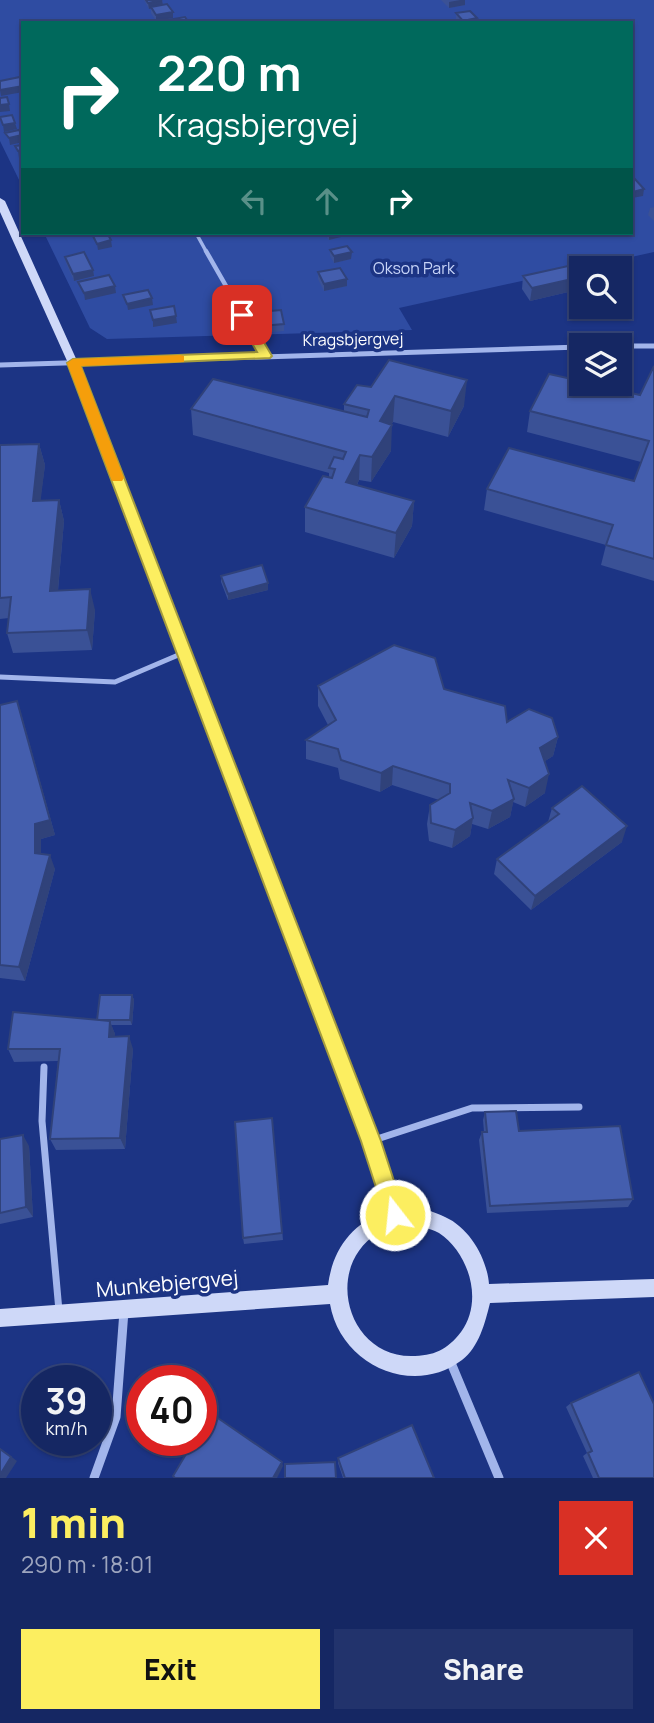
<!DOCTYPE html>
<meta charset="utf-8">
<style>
body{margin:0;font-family:Manrope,sans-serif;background:#22336c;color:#f1f3f6;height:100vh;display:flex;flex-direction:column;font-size:26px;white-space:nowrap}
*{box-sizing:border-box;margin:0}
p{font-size:23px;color:#9da5be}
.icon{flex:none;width:38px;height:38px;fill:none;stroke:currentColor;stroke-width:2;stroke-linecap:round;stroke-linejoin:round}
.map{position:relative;height:1478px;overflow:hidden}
.details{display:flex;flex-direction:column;background:#152763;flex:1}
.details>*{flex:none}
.hud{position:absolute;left:21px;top:21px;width:612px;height:214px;border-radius:0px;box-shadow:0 2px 5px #0004,0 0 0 2px #344478;background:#00695c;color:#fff;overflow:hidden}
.fabs{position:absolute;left:569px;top:256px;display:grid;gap:14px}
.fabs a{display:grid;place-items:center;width:63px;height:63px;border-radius:0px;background:#152763;box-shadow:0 2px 5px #0004,0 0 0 2px #344478;font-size:35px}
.speed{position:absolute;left:21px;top:1365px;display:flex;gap:14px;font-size:35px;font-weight:700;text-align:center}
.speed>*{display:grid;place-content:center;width:91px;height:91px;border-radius:50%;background:#152763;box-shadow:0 2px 5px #0004,0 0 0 2px #344478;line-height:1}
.speed small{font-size:18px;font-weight:400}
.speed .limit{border:10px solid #d22;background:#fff;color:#111}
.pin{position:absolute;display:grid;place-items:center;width:60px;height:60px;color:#fff;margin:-30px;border-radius:14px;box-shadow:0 4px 10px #0006}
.me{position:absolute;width:77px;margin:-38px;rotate:344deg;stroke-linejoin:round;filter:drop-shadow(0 0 5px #0008)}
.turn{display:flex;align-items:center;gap:24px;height:147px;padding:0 21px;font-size:32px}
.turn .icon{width:91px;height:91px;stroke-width:2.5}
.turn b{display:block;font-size:49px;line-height:60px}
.lanes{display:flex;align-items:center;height:66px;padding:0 21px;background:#0003;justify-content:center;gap:35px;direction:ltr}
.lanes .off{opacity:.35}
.round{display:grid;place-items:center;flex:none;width:74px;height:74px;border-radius:0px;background:#22336c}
.headline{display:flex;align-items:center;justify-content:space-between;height:119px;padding:0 21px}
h1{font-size:42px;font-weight:800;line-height:52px;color:#fcee60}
.action{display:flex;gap:14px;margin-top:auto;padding:14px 21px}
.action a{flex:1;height:80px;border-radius:0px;background:#fcee60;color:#111;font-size:28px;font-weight:800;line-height:80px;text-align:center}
.action a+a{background:#22336c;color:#f1f3f6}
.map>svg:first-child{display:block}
</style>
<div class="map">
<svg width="654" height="1478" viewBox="0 0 654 1478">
<rect width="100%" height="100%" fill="#1c3484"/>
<path fill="#2f4ca2" d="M 0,0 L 654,0 L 654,252 L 399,308 L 412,330 L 107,339 L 90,328 L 44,233 L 632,233 L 632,23 L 23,23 L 23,188 L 0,141 Z"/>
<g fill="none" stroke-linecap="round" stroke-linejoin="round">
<path stroke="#a2b5eb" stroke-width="3.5" d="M 196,233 L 207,253"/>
<path stroke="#a2b5eb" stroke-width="4.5" d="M 206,251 L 266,356"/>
<path stroke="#a2b5eb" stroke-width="5" d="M 0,677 L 115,682 L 183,653"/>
<path stroke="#a2b5eb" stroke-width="7" d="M 44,1067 L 42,1121 L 59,1311
M 374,1140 L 472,1108 L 579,1107"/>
<path stroke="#a2b5eb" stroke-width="5" d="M 620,346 L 654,346
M 0,365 L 581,347"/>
<path stroke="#a2b5eb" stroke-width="9" d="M 449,1358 L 499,1478
M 94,1478 L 116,1417 L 124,1311"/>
<path fill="#ced8f8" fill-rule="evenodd" d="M 0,198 L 5,201 L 78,363 L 380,1141 L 401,1206 L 408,1205 C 420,1209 434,1211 445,1217 C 470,1228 487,1259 489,1284 L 654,1279 L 654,1297 L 490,1303 C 485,1323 479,1347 462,1360 C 412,1398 340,1364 330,1304 L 0,1327 L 0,1309 L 328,1285 C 333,1249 351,1225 385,1211 L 362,1141 L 68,363 L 0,212 ZM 408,1223 C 417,1226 430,1228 439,1233 C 469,1253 484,1301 461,1332 C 447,1350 434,1356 411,1356 C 347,1356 323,1267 378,1233 C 387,1227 397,1225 408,1223 Z"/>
</g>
<path fill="#3a5196" d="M 144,0 L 162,0 L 163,5 L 173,12 L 173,18 L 156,21 L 151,13 L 151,9 L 149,9 Z
M 441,0 L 465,0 L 465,5 L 449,8 Z
M 456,13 L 477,23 L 458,23 L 456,20 Z
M 654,207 L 654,221 L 648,215 L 650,208 Z
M 324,233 L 341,233 L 341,237 L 329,240 Z
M 330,250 L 351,259 L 334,263 L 330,256 Z
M 65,257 L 93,270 L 94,276 L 74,281 L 66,263 Z
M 581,268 L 581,289 L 530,301 L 522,289 L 523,276 Z
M 318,272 L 347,279 L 347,286 L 324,291 L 318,279 Z
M 259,312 L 284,324 L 284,331 L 262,333 Z
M 654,366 L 654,581 L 601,565 L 606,545 L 484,510 L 487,489 L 634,481 L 641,462 L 527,432 L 530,411 L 640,395 Z
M 371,387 L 464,406 L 448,437 L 393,422 L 391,425 L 391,451 L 371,482 L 359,480 L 357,485 L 414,501 L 412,526 L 394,558 L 305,532 L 305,507 L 329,477 L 329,473 L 193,435 L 191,409 L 344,412 L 344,404 Z
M 39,444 L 45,465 L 40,501 L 59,500 L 64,521 L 58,591 L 95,610 L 92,650 L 13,653 L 7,633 L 9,618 L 0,619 L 0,445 Z
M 221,576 L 268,590 L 228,600 L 221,582 Z
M 318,686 L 444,689 L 507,722 L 558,737 L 553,756 L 545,761 L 545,793 L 525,807 L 513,802 L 510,817 L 488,829 L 472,824 L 470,836 L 452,848 L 429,841 L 427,824 L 430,805 L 439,800 L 392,785 L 380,792 L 340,779 L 338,768 L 306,759 L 306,740 L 328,725 L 318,706 Z
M 0,705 L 22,717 L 55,835 L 41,839 L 41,854 L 55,869 L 25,981 L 0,978 Z
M 552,808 L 622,842 L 531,910 L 494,874 L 497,859 L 548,822 Z
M 132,995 L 134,1000 L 132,1025 L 111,1025 L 115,1034 L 114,1037 L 133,1049 L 125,1149 L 56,1150 L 50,1139 L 58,1061 L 14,1062 L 8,1049 L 97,1020 Z
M 485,1112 L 633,1199 L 628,1207 L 487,1213 L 479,1140 L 482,1132 L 484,1132 L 483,1120 Z
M 272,1118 L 283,1240 L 244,1244 L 243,1238 Z
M 0,1139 L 29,1146 L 33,1217 L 0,1224 Z
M 571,1403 L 654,1478 L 593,1478 L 583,1456 L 587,1453 L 566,1407 Z
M 338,1458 L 434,1478 L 343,1478 L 338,1463 Z"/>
<path fill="#30427a" d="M 162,0 L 163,6 L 149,9 L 148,3 Z
M 460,0 L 465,0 L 465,5 L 449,8 L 449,2 Z
M 173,12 L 173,18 L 156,21 L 156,15 Z
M 477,18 L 477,23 L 463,23 L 463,21 Z
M 23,86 L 23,92 L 1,96 L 0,90 Z
M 9,104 L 10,111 L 0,112 L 0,105 Z
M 15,123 L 17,129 L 4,132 L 3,125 Z
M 22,135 L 23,142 L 10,145 L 9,138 Z
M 23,150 L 23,157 L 19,158 L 18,151 Z
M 644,189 L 643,196 L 632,198 L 633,192 Z
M 59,233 L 73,233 L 60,235 Z
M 329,233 L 341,233 L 341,237 L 329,240 Z
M 111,240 L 112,247 L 98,250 L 97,244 Z
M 352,252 L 351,259 L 334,263 L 334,256 Z
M 93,270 L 94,276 L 74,281 L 73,274 Z
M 581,277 L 581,289 L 530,301 L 532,288 Z
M 347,279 L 347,286 L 324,291 L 324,284 Z
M 115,286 L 116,293 L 85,300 L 84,293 Z
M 152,298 L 153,305 L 128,310 L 127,304 Z
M 176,316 L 177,323 L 153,327 L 153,320 Z
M 467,380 L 464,406 L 448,437 L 451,411 Z
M 395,396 L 393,422 L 381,443 L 392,425 L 391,451 L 371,482 L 372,457 L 380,421 Z
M 39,444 L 45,465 L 38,522 L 33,501 Z
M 360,455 L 359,480 L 346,508 L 346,482 Z
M 59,500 L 64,521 L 56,612 L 50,591 Z
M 414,501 L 412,526 L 394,558 L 396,533 Z
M 268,583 L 268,590 L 228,600 L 228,594 Z
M 90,589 L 95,610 L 92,650 L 87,630 Z
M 17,701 L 55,835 L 41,839 L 41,868 L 35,853 Z
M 558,737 L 553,756 L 536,767 L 540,748 Z
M 393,766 L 392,785 L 380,792 L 381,773 Z
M 549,774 L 545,793 L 525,807 L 529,788 Z
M 514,799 L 510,817 L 488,829 L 492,811 Z
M 473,818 L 470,836 L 452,848 L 455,830 Z
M 627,826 L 622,842 L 531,910 L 535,896 Z
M 50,855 L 55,869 L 25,981 L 19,967 Z
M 132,995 L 134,1000 L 132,1025 L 130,1020 Z
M 110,1021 L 115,1034 L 113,1050 L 109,1037 Z
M 129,1036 L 133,1049 L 125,1149 L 120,1138 Z
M 23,1135 L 29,1146 L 33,1217 L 26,1207 Z
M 0,1448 L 17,1461 L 6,1478 L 0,1478 Z
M 282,1462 L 283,1466 L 277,1478 L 273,1478 Z"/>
<path fill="#445eae" stroke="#30427a" stroke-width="2" d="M 146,0 L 162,0 L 148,3 Z
M 167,4 L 173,12 L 156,15 L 151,7 Z
M 470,11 L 477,18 L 463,21 L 456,13 Z
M 185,17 L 189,23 L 163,23 L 162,21 Z
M 20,77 L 23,83 L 23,86 L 0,90 L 0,81 Z
M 7,97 L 9,104 L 0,105 L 0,98 Z
M 12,115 L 15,123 L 3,125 L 0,117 Z
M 19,130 L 22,135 L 9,138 L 5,133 Z
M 23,145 L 23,150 L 18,151 L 15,146 Z
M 632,178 L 634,178 L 644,189 L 633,192 L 632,190 Z
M 101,233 L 107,233 L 111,240 L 97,244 L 92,234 Z
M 347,246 L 352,252 L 334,256 L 330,250 Z
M 84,252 L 93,270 L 73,274 L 65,257 Z
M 577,264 L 581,268 L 581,277 L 532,288 L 523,276 Z
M 340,268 L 347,279 L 324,284 L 318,272 Z
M 109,275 L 115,286 L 84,293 L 78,282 Z
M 148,290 L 152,298 L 127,304 L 123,295 Z
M 174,306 L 176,316 L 153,320 L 150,310 Z
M 281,310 L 284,324 L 261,326 L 259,312 Z
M 389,360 L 467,380 L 451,411 L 395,396 L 380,421 L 392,425 L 372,457 L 360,455 L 346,482 L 414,501 L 396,533 L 305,507 L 323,476 L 332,478 L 335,469 L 329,468 L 334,457 L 343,459 L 346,452 L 191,409 L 213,379 L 367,417 L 369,410 L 344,404 L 357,385 L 371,387 Z
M 654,366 L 654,559 L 606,545 L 613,525 L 487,489 L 509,448 L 634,481 L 649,441 L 530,411 L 549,374 L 581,381 L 581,383 L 589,383 L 640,395 Z
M 39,444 L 33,501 L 59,500 L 50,591 L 90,589 L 87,630 L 7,633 L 11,597 L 0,598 L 0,445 Z
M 262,565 L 268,583 L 228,594 L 221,576 Z
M 394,645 L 435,658 L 444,689 L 505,706 L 507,722 L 529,709 L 552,718 L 558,737 L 540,748 L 549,774 L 529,788 L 508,780 L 514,799 L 492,811 L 470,803 L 473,818 L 455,830 L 431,823 L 430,805 L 450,793 L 450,784 L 393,766 L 381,773 L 341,760 L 338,749 L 306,740 L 336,720 L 318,686 Z
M 17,701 L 50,820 L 35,824 L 35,853 L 50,855 L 19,967 L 0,965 L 0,705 Z
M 582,786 L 627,826 L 535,896 L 497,859 L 559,814 L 552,808 Z
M 100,995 L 132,995 L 130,1020 L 97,1020 Z
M 13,1012 L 110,1021 L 109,1037 L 129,1036 L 120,1138 L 50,1139 L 60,1049 L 8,1049 Z
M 516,1111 L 519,1131 L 620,1126 L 633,1199 L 490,1206 L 482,1132 L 487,1132 L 485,1112 Z
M 272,1118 L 282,1233 L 243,1238 L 235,1122 Z
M 23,1135 L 26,1207 L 0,1213 L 0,1139 Z
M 639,1372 L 654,1404 L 654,1478 L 599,1478 L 588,1453 L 592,1451 L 571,1403 Z
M 212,1414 L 282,1462 L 273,1478 L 175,1478 L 173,1476 L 189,1449 L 191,1451 L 197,1440 L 201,1440 L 201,1432 Z
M 412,1425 L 434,1478 L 345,1478 L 338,1458 Z
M 0,1449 L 11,1457 L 0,1475 Z
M 335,1462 L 336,1478 L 285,1478 L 285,1464 Z"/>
<path fill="#fcee60" stroke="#a49b3e" stroke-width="2" d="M 242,311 L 248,315 L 272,356 L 270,358 L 81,366 L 381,1141 L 405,1215 L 402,1222 L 395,1225 L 388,1222 L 385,1215 L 361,1141 L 67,363 L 73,359 L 257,352 L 236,315 Z"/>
<path fill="#f59e0b" d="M 180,355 L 184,356 L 184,362 L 81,366 L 124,478 L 122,481 L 112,481 L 67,363 L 73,359 Z"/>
<g text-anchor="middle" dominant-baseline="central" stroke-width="7" stroke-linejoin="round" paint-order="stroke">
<g font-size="16" fill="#c7d4f8" stroke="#1c3484">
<text x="414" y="268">Okson Park</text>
</g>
<g font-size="16" fill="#fff" stroke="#1c3484">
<text transform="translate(353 339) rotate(-1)">Kragsbjergvej</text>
</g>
<g font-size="21" fill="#fff" stroke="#1c3484">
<text transform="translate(167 1283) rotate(-5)">Munkebjergvej</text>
</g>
</g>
</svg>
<div class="fabs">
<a><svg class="icon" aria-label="search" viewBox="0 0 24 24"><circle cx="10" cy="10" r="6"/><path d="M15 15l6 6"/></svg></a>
<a><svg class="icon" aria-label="layers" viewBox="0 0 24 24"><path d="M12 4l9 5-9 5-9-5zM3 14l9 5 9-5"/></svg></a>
</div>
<div class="speed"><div>39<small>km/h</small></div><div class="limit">40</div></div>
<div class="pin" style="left:242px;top:315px;background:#d93025"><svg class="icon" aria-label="arrive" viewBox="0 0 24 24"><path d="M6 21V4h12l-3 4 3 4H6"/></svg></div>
<svg class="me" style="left:395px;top:1215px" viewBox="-20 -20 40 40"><circle r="17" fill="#fcee60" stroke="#fff" stroke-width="3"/><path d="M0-11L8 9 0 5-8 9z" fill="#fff"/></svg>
<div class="hud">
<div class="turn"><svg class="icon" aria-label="right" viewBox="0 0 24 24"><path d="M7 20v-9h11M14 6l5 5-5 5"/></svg><div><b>220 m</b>Kragsbjergvej</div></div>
<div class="lanes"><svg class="icon off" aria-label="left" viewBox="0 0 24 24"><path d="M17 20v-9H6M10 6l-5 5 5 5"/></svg><svg class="icon off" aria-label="ahead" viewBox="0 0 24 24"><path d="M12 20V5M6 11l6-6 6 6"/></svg><svg class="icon" aria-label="right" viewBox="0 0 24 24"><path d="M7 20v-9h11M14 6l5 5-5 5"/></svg></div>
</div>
</div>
<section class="details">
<div class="headline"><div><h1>1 min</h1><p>290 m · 18:01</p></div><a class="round" style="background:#d93025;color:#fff"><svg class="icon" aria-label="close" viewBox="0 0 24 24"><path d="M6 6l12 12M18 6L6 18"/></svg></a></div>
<div class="action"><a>Exit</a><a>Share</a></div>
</section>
